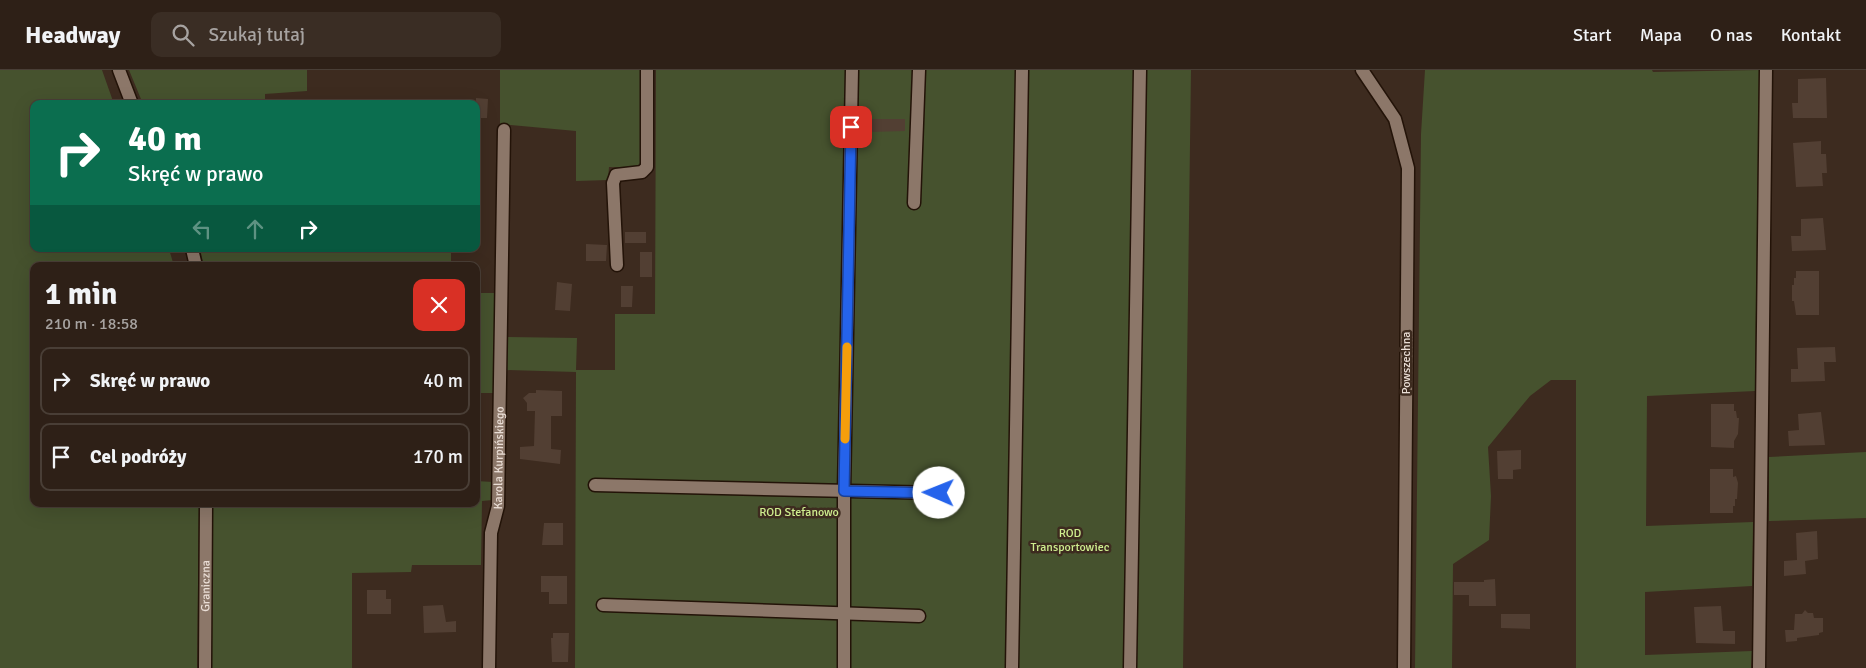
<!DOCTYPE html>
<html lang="pl">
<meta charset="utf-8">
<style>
body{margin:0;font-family:Signika,sans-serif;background:#3a2d24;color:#f1f3f6;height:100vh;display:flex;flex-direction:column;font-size:19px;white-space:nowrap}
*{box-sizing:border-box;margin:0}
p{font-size:16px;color:#a7a3a1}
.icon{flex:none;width:28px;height:28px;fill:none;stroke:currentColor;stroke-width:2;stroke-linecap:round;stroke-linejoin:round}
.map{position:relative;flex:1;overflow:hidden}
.details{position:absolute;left:30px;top:192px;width:450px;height:245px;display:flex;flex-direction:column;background:#2e2017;border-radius:10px;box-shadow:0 5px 20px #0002,0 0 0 1px #493e36}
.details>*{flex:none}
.top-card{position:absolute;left:30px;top:30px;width:450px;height:152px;border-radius:10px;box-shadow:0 5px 20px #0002,0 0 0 1px #493e36;background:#0b6e4f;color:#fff;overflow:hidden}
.pin{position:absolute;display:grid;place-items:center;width:42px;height:42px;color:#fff;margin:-21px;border-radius:10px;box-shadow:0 2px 8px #0006}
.me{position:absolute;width:55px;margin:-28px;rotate:271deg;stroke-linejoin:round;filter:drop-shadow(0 0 4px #0008)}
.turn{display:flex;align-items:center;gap:18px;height:105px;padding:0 15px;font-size:22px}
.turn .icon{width:65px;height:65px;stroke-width:2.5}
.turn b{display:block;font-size:35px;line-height:42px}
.lanes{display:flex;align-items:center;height:48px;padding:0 15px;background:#0003;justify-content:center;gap:25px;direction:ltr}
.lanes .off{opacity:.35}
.round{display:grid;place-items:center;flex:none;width:52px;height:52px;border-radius:10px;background:#3a2d24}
.headline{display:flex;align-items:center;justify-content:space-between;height:85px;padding:0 15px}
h1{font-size:30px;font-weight:800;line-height:38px}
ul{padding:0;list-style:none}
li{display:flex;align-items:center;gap:15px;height:68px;margin:0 10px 8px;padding:0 5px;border:2px solid #493e36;border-radius:10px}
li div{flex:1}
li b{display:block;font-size:19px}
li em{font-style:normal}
header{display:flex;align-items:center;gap:30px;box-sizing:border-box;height:70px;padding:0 25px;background:#2e2017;border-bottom:1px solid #493e36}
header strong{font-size:24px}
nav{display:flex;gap:28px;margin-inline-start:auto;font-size:18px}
.search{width:350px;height:45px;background:#3a2d24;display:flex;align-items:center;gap:12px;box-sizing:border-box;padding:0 18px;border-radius:10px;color:#a7a3a1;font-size:19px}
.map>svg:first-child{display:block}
</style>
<header>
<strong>Headway</strong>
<div class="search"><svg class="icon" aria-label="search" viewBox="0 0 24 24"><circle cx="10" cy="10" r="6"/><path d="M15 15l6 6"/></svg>Szukaj tutaj</div>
<nav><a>Start</a><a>Mapa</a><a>O nas</a><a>Kontakt</a></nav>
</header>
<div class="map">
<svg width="1866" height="598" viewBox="0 0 1866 598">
<rect width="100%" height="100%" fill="#3d2b1f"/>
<path fill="#46522e" d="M 0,0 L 102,0 L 114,34 L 34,34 L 34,179 L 169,179 L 174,196 L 34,196 L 34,434 L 199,434 L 197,598 L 0,598 Z
M 129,0 L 307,0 L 307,21 L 265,24 L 265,34 L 143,34 Z
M 500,0 L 643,0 L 642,91 L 635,98 L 609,97 L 608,110 L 576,111 L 576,61 L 500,54 Z
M 656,0 L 1191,0 L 1183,598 L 575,598 L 576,302 L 504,300 L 505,267 L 577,268 L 576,300 L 615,300 L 615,244 L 655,244 Z
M 1425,0 L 1652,0 L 1653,2 L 1759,0 L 1755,321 L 1647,326 L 1646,456 L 1753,452 L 1752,516 L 1645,522 L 1645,585 L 1752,581 L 1751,598 L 1576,598 L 1576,310 L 1551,310 L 1530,326 L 1488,377 L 1491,426 L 1489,470 L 1453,494 L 1452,598 L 1415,598 L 1421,64 Z
M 200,179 L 451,179 L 451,196 L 204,196 Z
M 476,223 L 497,223 L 495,323 L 476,323 Z
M 1866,382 L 1866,448 L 1769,451 L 1769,387 Z
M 476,411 L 493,412 L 493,430 L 482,431 L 481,495 L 412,495 L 411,502 L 352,503 L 352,598 L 209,598 L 211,434 L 476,434 Z"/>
<path fill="#523f33" d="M 1826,8 L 1827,48 L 1793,48 L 1792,33 L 1798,33 L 1798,9 Z
M 476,28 L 488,29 L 487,48 L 476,48 Z
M 869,49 L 905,49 L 905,61 L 869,62 Z
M 1821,71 L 1821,84 L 1826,84 L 1827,103 L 1822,103 L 1823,116 L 1796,117 L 1793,73 Z
M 1823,148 L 1826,180 L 1792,181 L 1791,166 L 1801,166 L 1801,149 Z
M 625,162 L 646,162 L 646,173 L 625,173 Z
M 586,174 L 607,175 L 606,191 L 586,191 Z
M 640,182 L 652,182 L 652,207 L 640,207 Z
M 1796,201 L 1819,201 L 1819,245 L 1796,245 L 1794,231 L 1792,231 L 1792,215 L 1794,215 L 1794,208 L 1796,208 Z
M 557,212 L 572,214 L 570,241 L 555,240 Z
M 621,216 L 633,216 L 632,237 L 621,237 Z
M 1835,277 L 1836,292 L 1824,292 L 1825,311 L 1791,312 L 1791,299 L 1798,299 L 1797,278 Z
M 536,320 L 562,321 L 562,346 L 551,346 L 551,379 L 561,380 L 560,394 L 520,389 L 520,377 L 534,376 L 535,341 L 527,341 L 527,333 L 523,328 L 529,323 L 536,323 Z
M 1711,334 L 1734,334 L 1734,341 L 1736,341 L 1737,348 L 1739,348 L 1738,364 L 1734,371 L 1734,378 L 1711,377 Z
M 1821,342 L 1825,375 L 1789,376 L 1788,361 L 1799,360 L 1798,344 Z
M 1521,380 L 1521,399 L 1513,400 L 1513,409 L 1498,409 L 1497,381 Z
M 1710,399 L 1733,399 L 1733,407 L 1736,406 L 1738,413 L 1737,429 L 1735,429 L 1735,436 L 1733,436 L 1733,443 L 1710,443 Z
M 544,453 L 563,453 L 563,475 L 542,475 Z
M 1817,461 L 1818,489 L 1805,491 L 1806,504 L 1784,506 L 1784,491 L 1797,490 L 1796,463 Z
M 541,506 L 567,506 L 567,534 L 549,534 L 549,522 L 541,522 Z
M 1495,509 L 1496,536 L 1469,536 L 1469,525 L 1454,525 L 1454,512 L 1484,512 L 1484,510 Z
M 367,520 L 386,520 L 386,529 L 391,529 L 391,544 L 367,544 Z
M 443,535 L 446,552 L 456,551 L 456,562 L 424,563 L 423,536 Z
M 1721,536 L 1723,561 L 1735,561 L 1735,574 L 1696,573 L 1694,537 Z
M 1805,540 L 1808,543 L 1813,543 L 1814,548 L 1823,548 L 1823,562 L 1819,563 L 1819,565 L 1797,568 L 1797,571 L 1786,572 L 1785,560 L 1794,560 L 1795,544 L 1802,544 Z
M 1501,544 L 1530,544 L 1530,559 L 1501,558 Z
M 553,563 L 569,563 L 568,592 L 552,592 L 551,568 L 553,568 Z"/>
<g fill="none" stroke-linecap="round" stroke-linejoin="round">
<defs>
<g id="minor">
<path d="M 119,0 L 132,34"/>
<path d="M 1362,0 L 1395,49 L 1408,98 L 1404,598"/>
<path d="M 914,133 L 919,0"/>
<path d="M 192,179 L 196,196"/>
<path d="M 617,195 L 613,113 L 616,105 L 642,102 L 647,97 L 647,0"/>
<path d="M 595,415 L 939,423"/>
<path d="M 603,535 L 919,546"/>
<path id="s1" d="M 205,598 L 206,434"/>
<path id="s2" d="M 489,598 L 491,463 L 498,436 L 504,60"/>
<path d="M 844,598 L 844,421 L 852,0"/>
<path d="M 1012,598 L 1022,0"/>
<path d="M 1130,598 L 1140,0"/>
<path d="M 1759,598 L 1766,0"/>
</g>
</defs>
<use href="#minor" stroke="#231308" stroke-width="15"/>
<use href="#minor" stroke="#8c7769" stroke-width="12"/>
</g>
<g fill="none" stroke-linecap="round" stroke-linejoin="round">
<defs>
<path id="route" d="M 851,57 L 844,421 L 939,423"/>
</defs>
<use href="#route" stroke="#184099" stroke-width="12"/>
<use href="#route" stroke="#2563eb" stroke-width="9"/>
<path stroke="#f59e0b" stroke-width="9" d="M 845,369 L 847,277"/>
</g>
<g text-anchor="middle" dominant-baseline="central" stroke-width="5" stroke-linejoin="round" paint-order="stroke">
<g font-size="12" fill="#eaded6" stroke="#3d2b1f">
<text transform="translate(1406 293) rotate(-90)">Powszechna</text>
<text stroke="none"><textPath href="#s2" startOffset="211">Karola Kurpińskiego</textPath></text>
<text stroke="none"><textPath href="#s1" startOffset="82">Graniczna</textPath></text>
</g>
<g font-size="12" fill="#cfee8f" stroke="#3d2b1f">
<text x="799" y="442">ROD Stefanowo</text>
<text x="1070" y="463">ROD<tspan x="1070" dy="14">Transportowiec</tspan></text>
</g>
</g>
</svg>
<div class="pin" style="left:851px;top:57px;background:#d93025"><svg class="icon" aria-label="arrive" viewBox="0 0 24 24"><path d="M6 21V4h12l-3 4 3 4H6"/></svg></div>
<svg class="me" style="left:939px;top:423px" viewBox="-20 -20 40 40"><circle r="19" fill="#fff"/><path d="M0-13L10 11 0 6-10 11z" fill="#2563eb"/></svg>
<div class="top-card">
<div class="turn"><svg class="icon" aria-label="right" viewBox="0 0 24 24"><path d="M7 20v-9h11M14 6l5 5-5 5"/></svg><div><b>40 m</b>Skręć w prawo</div></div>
<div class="lanes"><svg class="icon off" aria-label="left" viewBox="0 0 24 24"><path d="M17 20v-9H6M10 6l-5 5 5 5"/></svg><svg class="icon off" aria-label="ahead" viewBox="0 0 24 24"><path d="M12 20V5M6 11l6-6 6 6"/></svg><svg class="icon" aria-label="right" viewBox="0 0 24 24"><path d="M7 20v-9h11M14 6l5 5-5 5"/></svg></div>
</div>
<section class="details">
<div class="headline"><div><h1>1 min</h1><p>210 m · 18:58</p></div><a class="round" style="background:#d93025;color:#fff"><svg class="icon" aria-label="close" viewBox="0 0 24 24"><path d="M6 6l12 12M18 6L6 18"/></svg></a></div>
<ul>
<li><svg class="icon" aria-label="right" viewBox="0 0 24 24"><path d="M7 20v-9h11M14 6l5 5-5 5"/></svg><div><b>Skręć w prawo</b></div><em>40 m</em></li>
<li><svg class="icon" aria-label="arrive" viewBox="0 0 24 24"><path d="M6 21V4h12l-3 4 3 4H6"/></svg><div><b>Cel podróży</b></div><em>170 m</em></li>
</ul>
</section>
</div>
